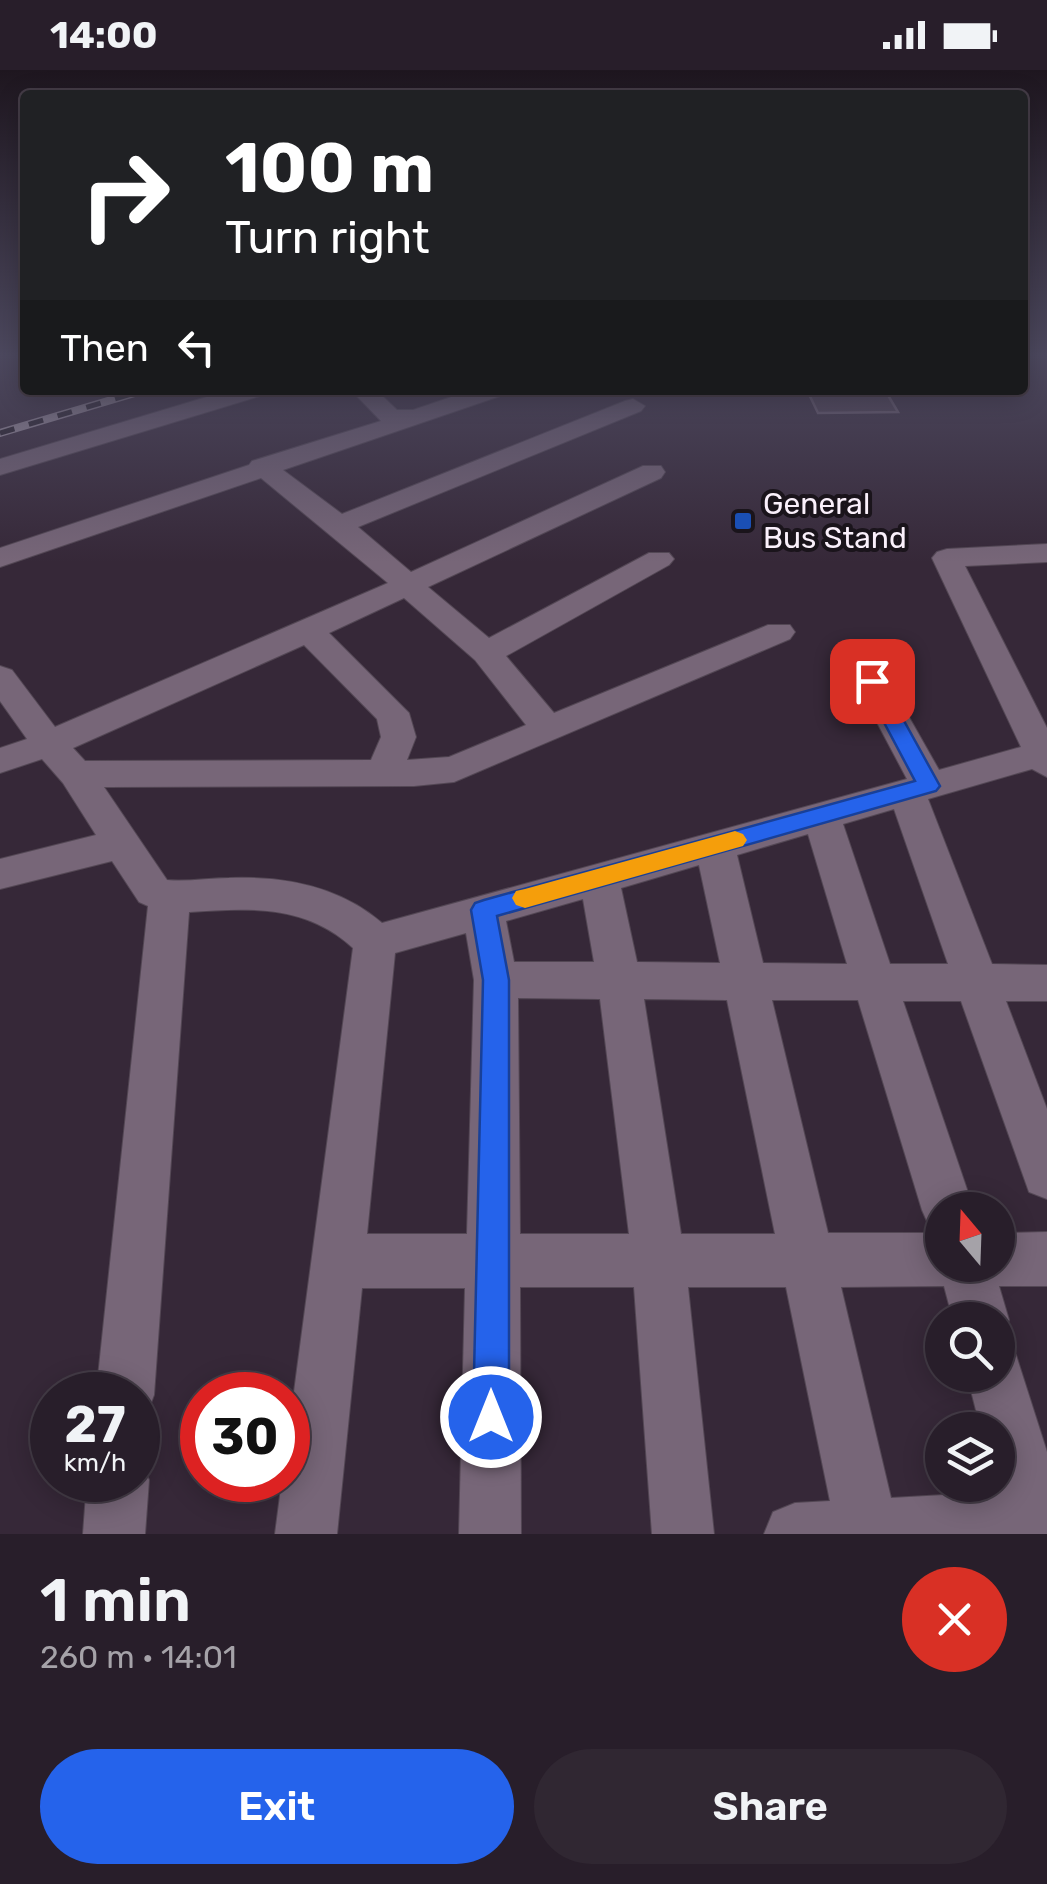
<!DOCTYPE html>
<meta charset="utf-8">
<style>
body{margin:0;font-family:Rubik,sans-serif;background:#302732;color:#f1f3f6;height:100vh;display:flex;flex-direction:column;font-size:38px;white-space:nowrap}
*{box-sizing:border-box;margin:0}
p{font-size:32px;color:#a5a2a8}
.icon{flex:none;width:55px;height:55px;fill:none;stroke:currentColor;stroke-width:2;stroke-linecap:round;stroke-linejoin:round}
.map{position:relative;height:1464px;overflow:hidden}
.details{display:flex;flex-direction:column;background:#281e2a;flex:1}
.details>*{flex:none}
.top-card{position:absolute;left:20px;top:20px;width:1008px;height:305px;border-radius:10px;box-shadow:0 5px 25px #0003,0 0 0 2px #443c47;background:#202124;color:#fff;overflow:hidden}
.needle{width:65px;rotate:341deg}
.tools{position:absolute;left:925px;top:1122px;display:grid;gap:20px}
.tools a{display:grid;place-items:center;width:90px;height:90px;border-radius:50%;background:#281e2a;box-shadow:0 5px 25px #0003,0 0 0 2px #443c47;font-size:50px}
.speed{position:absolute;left:30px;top:1302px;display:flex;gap:20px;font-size:50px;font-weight:700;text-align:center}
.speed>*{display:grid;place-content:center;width:130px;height:130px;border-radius:50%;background:#281e2a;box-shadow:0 5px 25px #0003,0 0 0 2px #443c47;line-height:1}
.speed small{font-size:25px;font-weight:400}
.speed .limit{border:15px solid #d22;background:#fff;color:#111}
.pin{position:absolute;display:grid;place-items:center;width:85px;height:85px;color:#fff;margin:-42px;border-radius:20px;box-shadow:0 5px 15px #0006}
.me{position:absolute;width:110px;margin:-55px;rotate:0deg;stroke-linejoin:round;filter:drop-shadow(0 0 8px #0008)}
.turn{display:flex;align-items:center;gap:35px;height:210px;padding:0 40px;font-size:45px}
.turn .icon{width:130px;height:130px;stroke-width:2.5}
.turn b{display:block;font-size:70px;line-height:85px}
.then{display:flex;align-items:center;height:95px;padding:0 40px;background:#0003;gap:20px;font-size:38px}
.round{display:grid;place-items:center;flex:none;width:105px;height:105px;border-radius:52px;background:#302732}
.overview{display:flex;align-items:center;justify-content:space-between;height:170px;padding:0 40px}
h1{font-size:60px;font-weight:600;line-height:75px}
.button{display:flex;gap:20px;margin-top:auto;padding:20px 40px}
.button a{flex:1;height:115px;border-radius:60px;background:#2563eb;color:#fff;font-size:40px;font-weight:600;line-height:115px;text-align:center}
.button a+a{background:#302732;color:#f1f3f6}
.status{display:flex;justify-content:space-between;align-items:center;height:70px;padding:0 50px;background:#281e2a;direction:ltr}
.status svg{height:28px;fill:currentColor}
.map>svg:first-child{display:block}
</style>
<div class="status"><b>14:00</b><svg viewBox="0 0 49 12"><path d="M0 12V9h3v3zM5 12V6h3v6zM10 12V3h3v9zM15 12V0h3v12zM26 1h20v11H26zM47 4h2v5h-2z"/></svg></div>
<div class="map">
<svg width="1047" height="1464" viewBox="0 0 1047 1464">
<rect width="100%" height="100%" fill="#362838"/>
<path fill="#514252" stroke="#7d6c7d" stroke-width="2.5" d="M 807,320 L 885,320 L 898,342 L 818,343 Z"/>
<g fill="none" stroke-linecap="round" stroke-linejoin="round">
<defs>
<path id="minor" d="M 230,320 L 267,320 L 263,325 L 0,405 L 0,389 Z
M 351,320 L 376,320 L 397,340 L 413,340 L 472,320 L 507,320 L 503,325 L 283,400 L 342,444 L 625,331 L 633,329 L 645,336 L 641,341 L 358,457 L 411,502 L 643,396 L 661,396 L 665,402 L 661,408 L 428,517 L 489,568 L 649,483 L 669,483 L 674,489 L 669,495 L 506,586 L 554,643 L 768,555 L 790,555 L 795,562 L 790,569 L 454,712 L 414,716 L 104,717 L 167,810 C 187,812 209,808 229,808 C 285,806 339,816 382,853 L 907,709 L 855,611 L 860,603 L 872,600 L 884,603 L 939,700 L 1021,677 L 932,488 L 937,482 L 947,479 L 1047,474 L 1047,492 L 965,496 L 1047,658 L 1047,707 L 1032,699 L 928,729 L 992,894 L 1047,895 L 1047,931 L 1006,931 L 1047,1039 L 1047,1129 L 1029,1122 L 961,931 L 903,931 L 974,1140 L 942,1140 L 942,1163 L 930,1158 L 922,1140 L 858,930 L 772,930 L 828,1163 L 942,1163 L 942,1195 L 998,1195 L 998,1163 L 1047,1162 L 1047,1216 L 999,1216 L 1009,1250 L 998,1271 L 998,1250 L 953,1250 L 944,1216 L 841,1217 L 891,1428 L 997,1422 L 998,1360 L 981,1360 L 967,1305 L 998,1305 L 998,1277 L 1016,1285 L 1047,1382 L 1047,1464 L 764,1464 L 773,1442 L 795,1433 L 830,1431 L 786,1217 L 688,1217 L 714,1464 L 652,1464 L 634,1217 L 520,1217 L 521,1464 L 459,1464 L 465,1218 L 362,1218 L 337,1464 L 275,1464 L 282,1410 L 288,1410 L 288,1367 L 353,878 C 305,834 250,838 189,842 L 154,1325 L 146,1346 L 138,1349 L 138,1325 L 96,1325 L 148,836 L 139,832 L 112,791 L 0,819 L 0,789 L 96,765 L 63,713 L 42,689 L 0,703 L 0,678 L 27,669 L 0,631 L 0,596 L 12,600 L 55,657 L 388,513 L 261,408 L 0,497 L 0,478 L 249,395 L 252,391 L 381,351 ZM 404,528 L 475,590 L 526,655 L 449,687 L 407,690 L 416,667 L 409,643 L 329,563 ZM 304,575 L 377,649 L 381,667 L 371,690 L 85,691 L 73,678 ZM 894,739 L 948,894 L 890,894 L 843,754 ZM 808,764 L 847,894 L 763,893 L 737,785 ZM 699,795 L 720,893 L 637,892 L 621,818 ZM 583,829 L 594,892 L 514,892 L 506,851 ZM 466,863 L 474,910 L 467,1164 L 367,1164 L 395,883 ZM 518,928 L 600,929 L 629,1164 L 520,1164 ZM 644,929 L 727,930 L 775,1164 L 681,1164 Z
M 138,1388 L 149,1410 L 145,1464 L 83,1464 L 87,1410 L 138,1410 Z"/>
</defs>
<use href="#minor" stroke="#534754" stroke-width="2"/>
<use href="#minor" fill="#776678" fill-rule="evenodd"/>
<defs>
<path id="rail" d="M 0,363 L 145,320"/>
</defs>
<use href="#rail" stroke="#b3a7b4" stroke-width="8"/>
<use href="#rail" stroke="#1a141b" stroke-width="5" stroke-dasharray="15" stroke-linecap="butt"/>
</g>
<linearGradient id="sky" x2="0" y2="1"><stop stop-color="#1e161f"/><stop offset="0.58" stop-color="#4c485e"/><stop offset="1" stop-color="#4c485e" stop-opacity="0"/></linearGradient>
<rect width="1047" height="492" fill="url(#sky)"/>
<path fill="#2563eb" stroke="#184099" stroke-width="2.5" d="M 872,604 L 882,611 L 940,716 L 936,721 L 497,846 L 509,910 L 509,1347 L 504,1360 L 491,1365 L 479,1360 L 473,1347 L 483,910 L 471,840 L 475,833 L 484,830 L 915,711 L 862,611 Z"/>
<path fill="#f59e0b" d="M 735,761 L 743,764 L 747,770 L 743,776 L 525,838 L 516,835 L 512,828 L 516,821 L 525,819 Z"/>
<rect fill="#1a4fb4" stroke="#1a141b" stroke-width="4" x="733" y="441" width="20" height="20" rx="5"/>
<g text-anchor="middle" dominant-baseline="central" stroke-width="8" stroke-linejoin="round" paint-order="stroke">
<g font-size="30" fill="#faf0fb" stroke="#1a141b" text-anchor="start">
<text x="763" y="434">General<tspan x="763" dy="34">Bus Stand</tspan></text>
</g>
</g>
</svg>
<div class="tools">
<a><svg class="needle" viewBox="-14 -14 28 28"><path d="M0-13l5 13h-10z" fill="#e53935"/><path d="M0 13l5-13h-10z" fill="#a5a2a8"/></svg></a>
<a><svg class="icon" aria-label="search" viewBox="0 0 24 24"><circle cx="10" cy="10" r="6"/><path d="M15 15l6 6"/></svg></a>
<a><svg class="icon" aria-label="layers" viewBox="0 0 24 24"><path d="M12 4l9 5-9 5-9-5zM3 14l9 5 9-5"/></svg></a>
</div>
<div class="speed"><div>27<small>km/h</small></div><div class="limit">30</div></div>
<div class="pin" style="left:872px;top:611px;background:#d93025"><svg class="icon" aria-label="arrive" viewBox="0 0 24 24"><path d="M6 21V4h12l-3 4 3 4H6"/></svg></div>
<svg class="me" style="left:491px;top:1347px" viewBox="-20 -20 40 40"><circle r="17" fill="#2563eb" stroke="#fff" stroke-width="3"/><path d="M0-11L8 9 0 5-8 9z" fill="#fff"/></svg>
<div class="top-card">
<div class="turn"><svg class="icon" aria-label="right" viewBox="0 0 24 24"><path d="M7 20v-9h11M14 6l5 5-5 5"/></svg><div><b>100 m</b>Turn right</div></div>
<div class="then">Then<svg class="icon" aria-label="left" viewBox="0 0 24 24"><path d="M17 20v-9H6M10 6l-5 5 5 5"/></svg></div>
</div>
</div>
<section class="details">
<div class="overview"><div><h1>1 min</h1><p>260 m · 14:01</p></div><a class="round" style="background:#d93025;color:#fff"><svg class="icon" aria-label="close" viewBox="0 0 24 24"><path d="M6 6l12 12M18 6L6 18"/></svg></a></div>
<div class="button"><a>Exit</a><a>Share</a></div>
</section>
